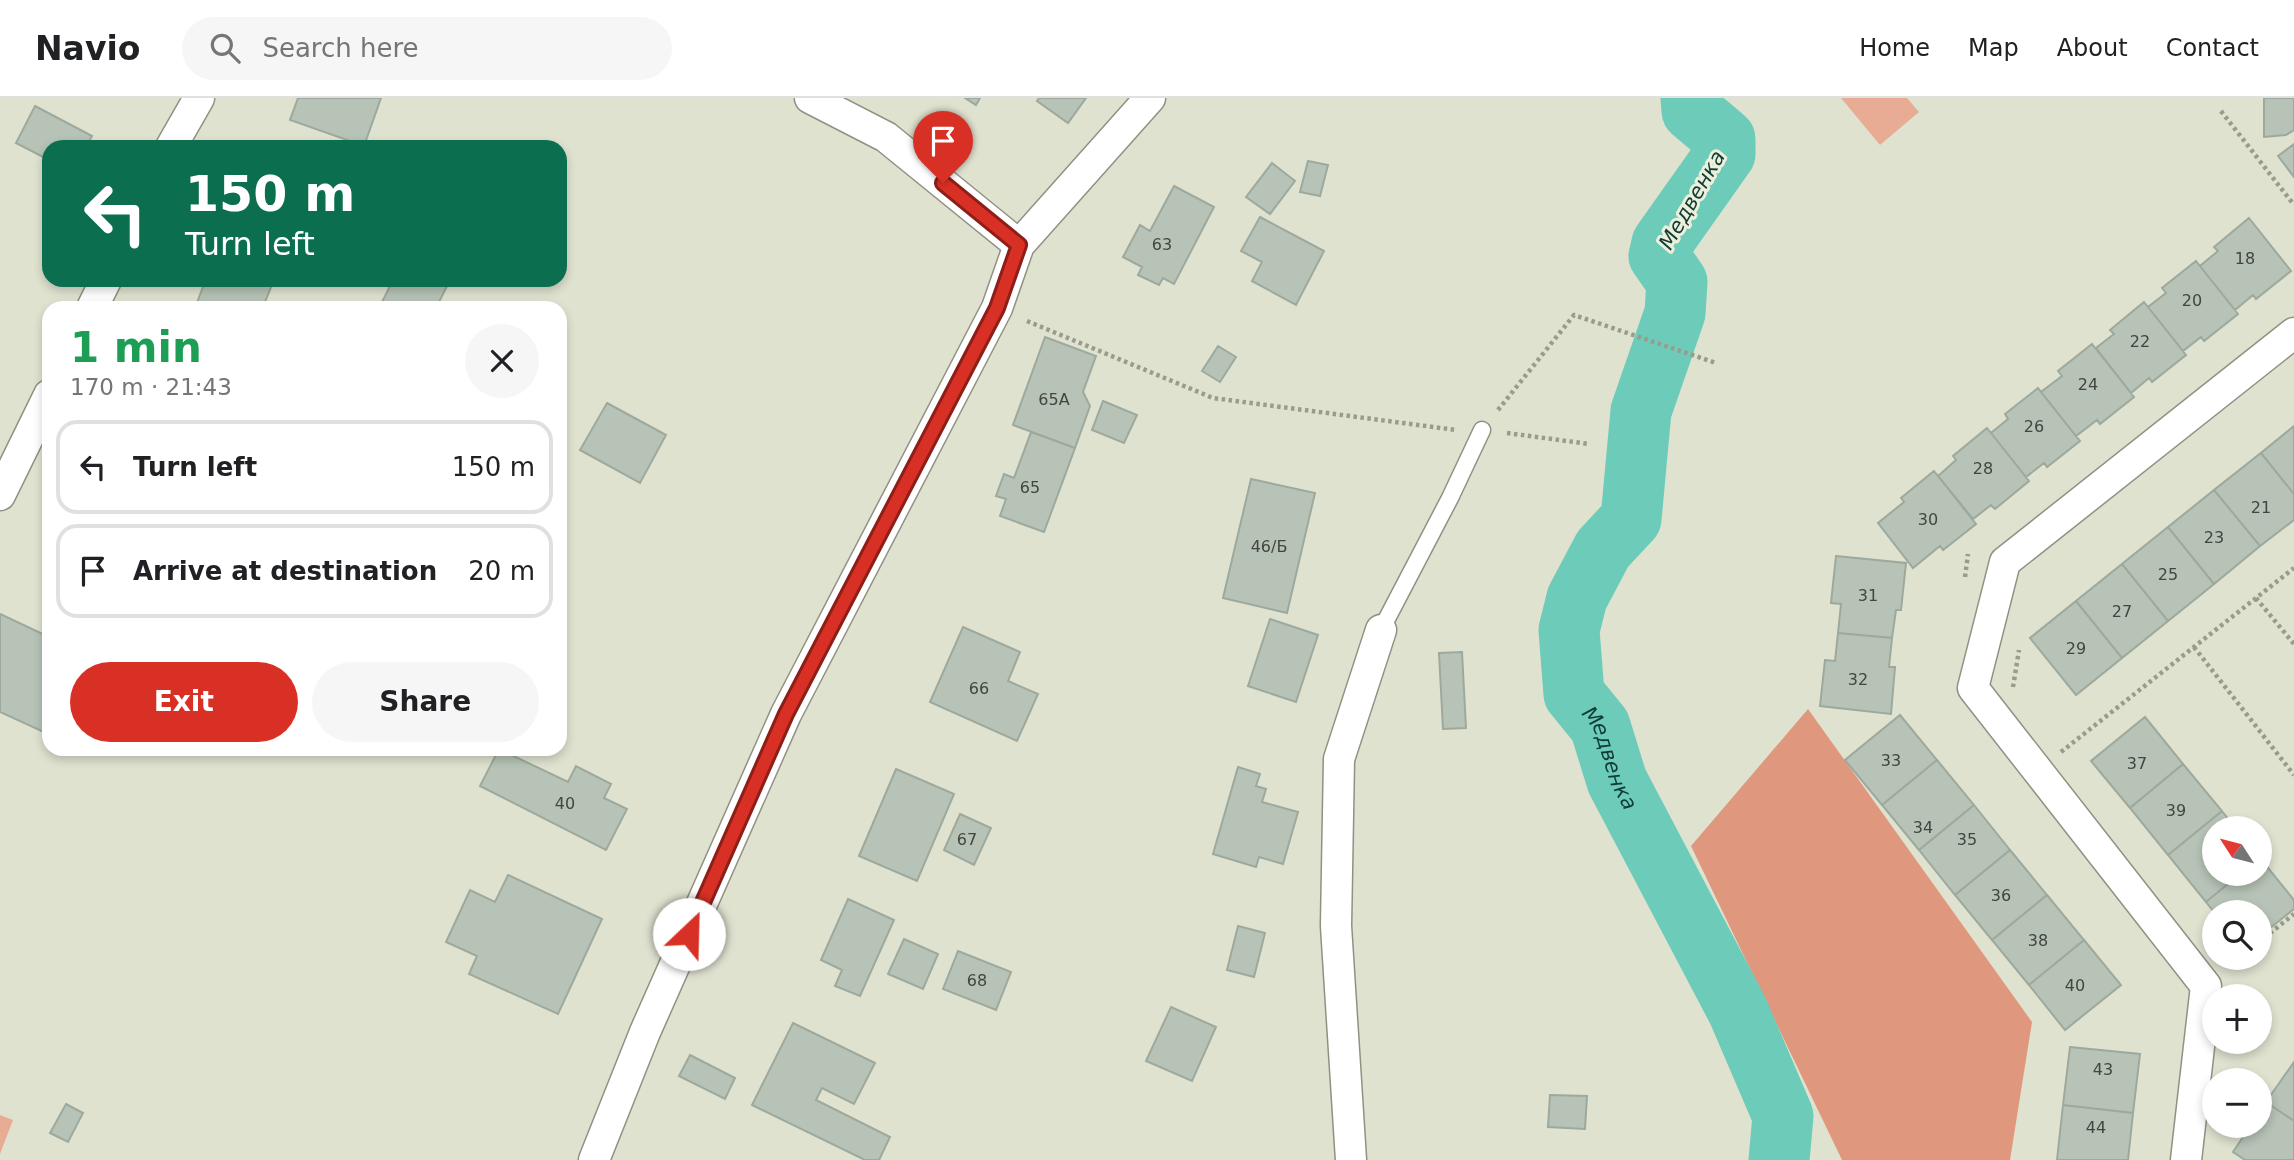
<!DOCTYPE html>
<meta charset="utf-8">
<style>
body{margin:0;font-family:"DejaVu Sans",sans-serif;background:#f6f6f6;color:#202124;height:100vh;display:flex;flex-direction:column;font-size:26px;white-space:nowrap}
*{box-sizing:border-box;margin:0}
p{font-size:23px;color:#757577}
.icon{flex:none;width:38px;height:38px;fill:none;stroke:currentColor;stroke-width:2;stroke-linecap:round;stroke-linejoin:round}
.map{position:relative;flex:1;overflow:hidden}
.details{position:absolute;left:42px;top:203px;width:525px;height:455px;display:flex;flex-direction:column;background:#fff;border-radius:21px;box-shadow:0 4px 10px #0003}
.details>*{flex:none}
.guide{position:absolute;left:42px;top:42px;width:525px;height:147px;border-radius:21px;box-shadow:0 4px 10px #0003;background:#0b6e4f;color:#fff;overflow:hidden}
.needle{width:46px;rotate:306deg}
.fabs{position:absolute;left:2202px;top:718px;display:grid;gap:14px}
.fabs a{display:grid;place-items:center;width:70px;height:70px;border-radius:50%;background:#fff;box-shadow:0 4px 10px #0003;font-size:35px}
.pin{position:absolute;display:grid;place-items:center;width:60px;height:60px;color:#fff;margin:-72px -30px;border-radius:50% 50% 50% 0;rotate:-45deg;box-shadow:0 0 7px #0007}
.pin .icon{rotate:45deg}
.me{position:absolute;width:77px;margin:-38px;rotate:24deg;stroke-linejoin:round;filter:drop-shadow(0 0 5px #0008)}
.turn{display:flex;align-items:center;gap:24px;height:147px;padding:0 28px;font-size:32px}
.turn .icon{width:91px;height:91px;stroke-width:2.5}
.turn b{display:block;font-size:49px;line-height:60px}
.round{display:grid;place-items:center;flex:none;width:74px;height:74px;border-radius:37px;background:#f6f6f6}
.headline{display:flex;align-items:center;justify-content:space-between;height:119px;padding:0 28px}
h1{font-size:42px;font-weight:700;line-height:52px;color:#1e9e55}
.cta{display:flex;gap:14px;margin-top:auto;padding:14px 28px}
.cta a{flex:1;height:80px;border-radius:42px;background:#d93025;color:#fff;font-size:28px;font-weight:700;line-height:80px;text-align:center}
.cta a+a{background:#f6f6f6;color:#202124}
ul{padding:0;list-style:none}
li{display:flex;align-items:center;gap:21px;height:94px;margin:0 14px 10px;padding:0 14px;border:4px solid #e0e0e0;border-radius:21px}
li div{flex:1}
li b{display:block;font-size:26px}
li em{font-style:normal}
header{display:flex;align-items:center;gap:42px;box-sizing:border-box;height:98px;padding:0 35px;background:#fff;border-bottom:2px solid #e0e0e0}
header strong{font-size:33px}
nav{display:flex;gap:38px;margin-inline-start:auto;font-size:24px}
.search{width:490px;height:63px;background:#f6f6f6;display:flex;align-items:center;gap:18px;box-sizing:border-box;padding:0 24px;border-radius:38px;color:#757577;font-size:26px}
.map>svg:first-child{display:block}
</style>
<header>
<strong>Navio</strong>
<div class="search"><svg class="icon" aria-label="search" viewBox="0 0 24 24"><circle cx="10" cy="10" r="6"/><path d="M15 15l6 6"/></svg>Search here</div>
<nav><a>Home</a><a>Map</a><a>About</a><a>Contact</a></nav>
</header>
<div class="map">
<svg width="2294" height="1062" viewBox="0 0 2294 1062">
<rect width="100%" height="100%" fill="#e0e2d0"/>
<path fill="#e8ac95" d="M 1841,0 L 1907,0 L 1919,14 L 1880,47 Z
M 0,1017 L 13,1022 L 0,1056 Z"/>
<path fill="#df987d" d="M 1808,611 L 2032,924 L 2010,1062 L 1842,1062 L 1691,748 Z"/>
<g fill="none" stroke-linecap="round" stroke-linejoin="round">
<path stroke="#6dcbb9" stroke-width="61" id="s1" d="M 1691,0 L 1692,13 L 1725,41 L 1725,56 L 1662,145 L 1659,158 L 1677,184 L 1675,215 L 1641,313 L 1631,421 L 1603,451 L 1577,500 L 1569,532 L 1574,596 L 1600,628 L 1617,683 L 1738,913 L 1783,1018 L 1779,1062"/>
</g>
<path fill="#b7c3b6" stroke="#9da99d" stroke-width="2" d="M 298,0 L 381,0 L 364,48 L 290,22 Z
M 965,0 L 980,0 L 976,7 Z
M 1039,0 L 1086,0 L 1068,25 L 1037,3 Z
M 2264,0 L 2294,0 L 2294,32 L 2286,37 L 2264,39 Z
M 35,8 L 92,38 L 86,49 L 49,49 L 49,62 L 16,45 Z
M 2294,46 L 2294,79 L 2278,58 Z
M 1308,63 L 1328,67 L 1320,98 L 1300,94 Z
M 1272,65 L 1295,83 L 1270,116 L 1246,99 Z
M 1174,88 L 1214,109 L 1174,186 L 1163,180 L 1159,187 L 1138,177 L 1142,169 L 1123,159 L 1140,127 L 1150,133 Z
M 1260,119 L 1324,153 L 1296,207 L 1252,183 L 1262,164 L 1241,153 Z
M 2249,120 L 2291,173 L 2256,201 L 2253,197 L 2235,212 L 2200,168 L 2218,153 L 2214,149 Z
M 2196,163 L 2238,216 L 2204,243 L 2201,239 L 2183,253 L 2148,209 L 2166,195 L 2162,190 Z
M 195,182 L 274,182 L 265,204 L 279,210 L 195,210 L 204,186 Z
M 393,182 L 450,182 L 436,210 L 379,210 Z
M 2144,204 L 2186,257 L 2152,284 L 2149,280 L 2131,295 L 2096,250 L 2114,236 L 2110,232 Z
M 1045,239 L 1096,258 L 1083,294 L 1090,308 L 1075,350 L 1013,327 Z
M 2092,246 L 2134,299 L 2100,326 L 2097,322 L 2076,338 L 2041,294 L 2062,278 L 2058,273 Z
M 1218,248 L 1236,259 L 1220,284 L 1202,273 Z
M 2038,290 L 2080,343 L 2047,369 L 2044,365 L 2026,379 L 1991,335 L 2008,321 L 2005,316 Z
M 1103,303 L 1137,317 L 1124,345 L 1092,332 Z
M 607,305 L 666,337 L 640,385 L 580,352 Z
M 2294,328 L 2294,396 L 2261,355 Z
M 1987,330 L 2029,383 L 1995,411 L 1991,407 L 1973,421 L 1938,378 L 1956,362 L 1953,358 Z
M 1031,334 L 1075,350 L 1044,434 L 1000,418 L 1006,401 L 996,398 L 1004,376 L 1014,380 Z
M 2261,355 L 2294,396 L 2294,422 L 2260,448 L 2214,392 Z
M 1934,373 L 1976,426 L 1943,452 L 1940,448 L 1913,470 L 1878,425 L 1904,404 L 1901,400 Z
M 1251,381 L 1315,395 L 1287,515 L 1223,500 Z
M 2214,392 L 2260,448 L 2214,486 L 2168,429 Z
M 2168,429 L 2214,486 L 2168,523 L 2122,466 Z
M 1836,458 L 1906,465 L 1901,512 L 1896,512 L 1892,540 L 1838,535 L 1841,506 L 1831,505 Z
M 2122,466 L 2168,523 L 2122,560 L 2076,503 Z
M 2076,503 L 2122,560 L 2076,597 L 2030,540 Z
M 0,516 L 49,539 L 49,555 L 46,563 L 49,564 L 48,636 L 0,614 Z
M 1270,521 L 1318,537 L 1296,604 L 1248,588 Z
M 963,529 L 1020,554 L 1008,583 L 1038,596 L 1017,643 L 930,604 Z
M 1838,535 L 1892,540 L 1889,569 L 1895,569 L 1891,616 L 1820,608 L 1825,562 L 1835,563 Z
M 1462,554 L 1466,630 L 1443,631 L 1439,555 Z
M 1900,617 L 1937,662 L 1882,707 L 1845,662 Z
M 2145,619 L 2183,666 L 2130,710 L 2091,663 Z
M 499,651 L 568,684 L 576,668 L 611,686 L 604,700 L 627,711 L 606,752 L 480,688 Z
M 1937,662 L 1974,707 L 1919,752 L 1882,707 Z
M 2183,666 L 2222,713 L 2168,757 L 2130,710 Z
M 1238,669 L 1260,676 L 1256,688 L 1266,691 L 1262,704 L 1298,714 L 1283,766 L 1259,759 L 1256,769 L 1213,756 Z
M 896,671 L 954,696 L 917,783 L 859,758 Z
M 1974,707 L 2010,752 L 1955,797 L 1919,752 Z
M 2222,713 L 2235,730 L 2214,730 L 2214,775 L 2241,775 L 2206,804 L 2168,757 Z
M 960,716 L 991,730 L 974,767 L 944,752 Z
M 2010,752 L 2047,797 L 1992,842 L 1955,797 Z
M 2260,760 L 2294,802 L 2294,811 L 2259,839 L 2259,814 L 2214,814 L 2206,804 L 2241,775 L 2259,775 Z
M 508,777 L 602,821 L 558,916 L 469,876 L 477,858 L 446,844 L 470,792 L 495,804 Z
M 2047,797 L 2084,842 L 2029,887 L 1992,842 Z
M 848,801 L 894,822 L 860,898 L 835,888 L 842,872 L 821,862 Z
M 1238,828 L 1265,835 L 1254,879 L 1227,872 Z
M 904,841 L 938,856 L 923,891 L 888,876 Z
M 2084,842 L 2121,887 L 2065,932 L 2029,887 Z
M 958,853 L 1011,874 L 996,912 L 943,891 Z
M 1171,909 L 1216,929 L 1192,983 L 1146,963 Z
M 793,925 L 875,965 L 854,1006 L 822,990 L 816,1002 L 890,1039 L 879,1062 L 865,1062 L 752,1007 Z
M 2070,949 L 2140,956 L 2133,1015 L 2063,1007 Z
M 690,957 L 735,980 L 725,1001 L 679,978 Z
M 2294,964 L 2294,1023 L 2266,1004 Z
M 1550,997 L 1587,998 L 1585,1031 L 1548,1029 Z
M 2266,1004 L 2294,1023 L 2294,1062 L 2245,1062 L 2233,1054 L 2251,1027 L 2259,1027 L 2259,1015 Z
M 66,1006 L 83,1015 L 68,1044 L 50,1035 Z
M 2063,1007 L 2133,1015 L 2128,1062 L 2057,1062 Z"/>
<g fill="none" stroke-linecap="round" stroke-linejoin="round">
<defs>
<path id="lane" d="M 1381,532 L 1450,400 L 1482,332"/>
<path id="street" d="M 810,0 L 886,39 L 1019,147
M 171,49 L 199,0
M 92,210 L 106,182
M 0,397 L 49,297
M 594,1062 L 645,934 L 786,616 L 997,210 L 1019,147 L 1150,0
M 1351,1062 L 1336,828 L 1339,661 L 1381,532
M 2186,1062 L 2206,888 L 1973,590 L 2005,464 L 2294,235"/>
</defs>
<use href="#lane" stroke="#909182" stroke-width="19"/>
<use href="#street" stroke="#909182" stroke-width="33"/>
<path stroke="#999b8d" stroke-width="4.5" stroke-dasharray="3.5 3.5" stroke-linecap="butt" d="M 2221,13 L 2294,107
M 1027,223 L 1213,300 L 1456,332
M 1498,312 L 1574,217 L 1716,265
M 1507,335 L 1589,346
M 1965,479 L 1968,456
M 2256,500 L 2294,546
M 2194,549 L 2294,677
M 2013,589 L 2019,552
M 2061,654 L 2294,470
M 2259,844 L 2294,816
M 2230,867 L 2240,859"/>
<use href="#lane" stroke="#fff" stroke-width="16"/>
<use href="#street" stroke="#fff" stroke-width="30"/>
</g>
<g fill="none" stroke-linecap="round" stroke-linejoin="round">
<defs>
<path id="route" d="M 689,836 L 786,616 L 997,210 L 1019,147 L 943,85"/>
</defs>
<use href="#route" stroke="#8d1f18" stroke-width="18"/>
<use href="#route" stroke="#d93025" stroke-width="12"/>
</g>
<g text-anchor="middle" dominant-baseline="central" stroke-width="6" stroke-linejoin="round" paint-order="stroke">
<g font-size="16" fill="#43463e">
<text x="1162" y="146">63</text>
<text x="2245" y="160">18</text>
<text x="2192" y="202">20</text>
<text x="2140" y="243">22</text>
<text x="2088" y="286">24</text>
<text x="1054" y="301">65А</text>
<text x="2034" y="328">26</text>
<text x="1983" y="370">28</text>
<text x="1030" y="389">65</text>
<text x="2261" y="409">21</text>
<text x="1928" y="421">30</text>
<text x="2214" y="439">23</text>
<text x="1269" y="448">46/Б</text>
<text x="2168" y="476">25</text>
<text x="1868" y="497">31</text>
<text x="2122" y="513">27</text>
<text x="2076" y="550">29</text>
<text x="1858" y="581">32</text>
<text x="979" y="590">66</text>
<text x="1891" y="662">33</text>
<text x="2137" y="665">37</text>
<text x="565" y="705">40</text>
<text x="2176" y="712">39</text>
<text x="1923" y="729">34</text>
<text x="967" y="741">67</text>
<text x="1967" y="741">35</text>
<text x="2001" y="797">36</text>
<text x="2038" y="842">38</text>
<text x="977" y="882">68</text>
<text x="2075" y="887">40</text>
<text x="2103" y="971">43</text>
<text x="2096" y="1029">44</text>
</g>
<g font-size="21" font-style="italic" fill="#0f3c34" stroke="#edefdd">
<text transform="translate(1692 102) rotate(-60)">Медвенка</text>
<text stroke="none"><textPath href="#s1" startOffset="737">Медвенка</textPath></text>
</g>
</g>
</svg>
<div class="fabs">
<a><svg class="needle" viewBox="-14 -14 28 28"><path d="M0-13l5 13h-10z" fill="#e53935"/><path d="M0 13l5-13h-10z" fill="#757577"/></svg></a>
<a><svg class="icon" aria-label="search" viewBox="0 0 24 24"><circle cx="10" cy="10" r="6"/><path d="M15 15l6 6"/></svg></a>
<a>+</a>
<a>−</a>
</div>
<div class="pin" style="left:943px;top:85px;background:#d93025"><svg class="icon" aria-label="arrive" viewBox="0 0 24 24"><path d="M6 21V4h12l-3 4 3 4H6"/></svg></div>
<svg class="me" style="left:689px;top:836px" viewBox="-20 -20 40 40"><circle r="19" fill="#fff"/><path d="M0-13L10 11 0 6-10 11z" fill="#d93025"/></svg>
<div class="guide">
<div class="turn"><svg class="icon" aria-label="left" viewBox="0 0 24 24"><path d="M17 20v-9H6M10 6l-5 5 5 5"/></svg><div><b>150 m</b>Turn left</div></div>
</div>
<section class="details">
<div class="headline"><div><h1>1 min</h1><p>170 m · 21:43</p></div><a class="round"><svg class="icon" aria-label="close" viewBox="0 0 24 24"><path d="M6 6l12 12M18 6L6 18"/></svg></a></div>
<ul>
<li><svg class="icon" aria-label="left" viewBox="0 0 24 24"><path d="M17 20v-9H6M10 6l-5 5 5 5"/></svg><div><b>Turn left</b></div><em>150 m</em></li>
<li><svg class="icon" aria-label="arrive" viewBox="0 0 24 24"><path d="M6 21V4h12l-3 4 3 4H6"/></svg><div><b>Arrive at destination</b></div><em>20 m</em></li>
</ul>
<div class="cta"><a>Exit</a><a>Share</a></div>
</section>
</div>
